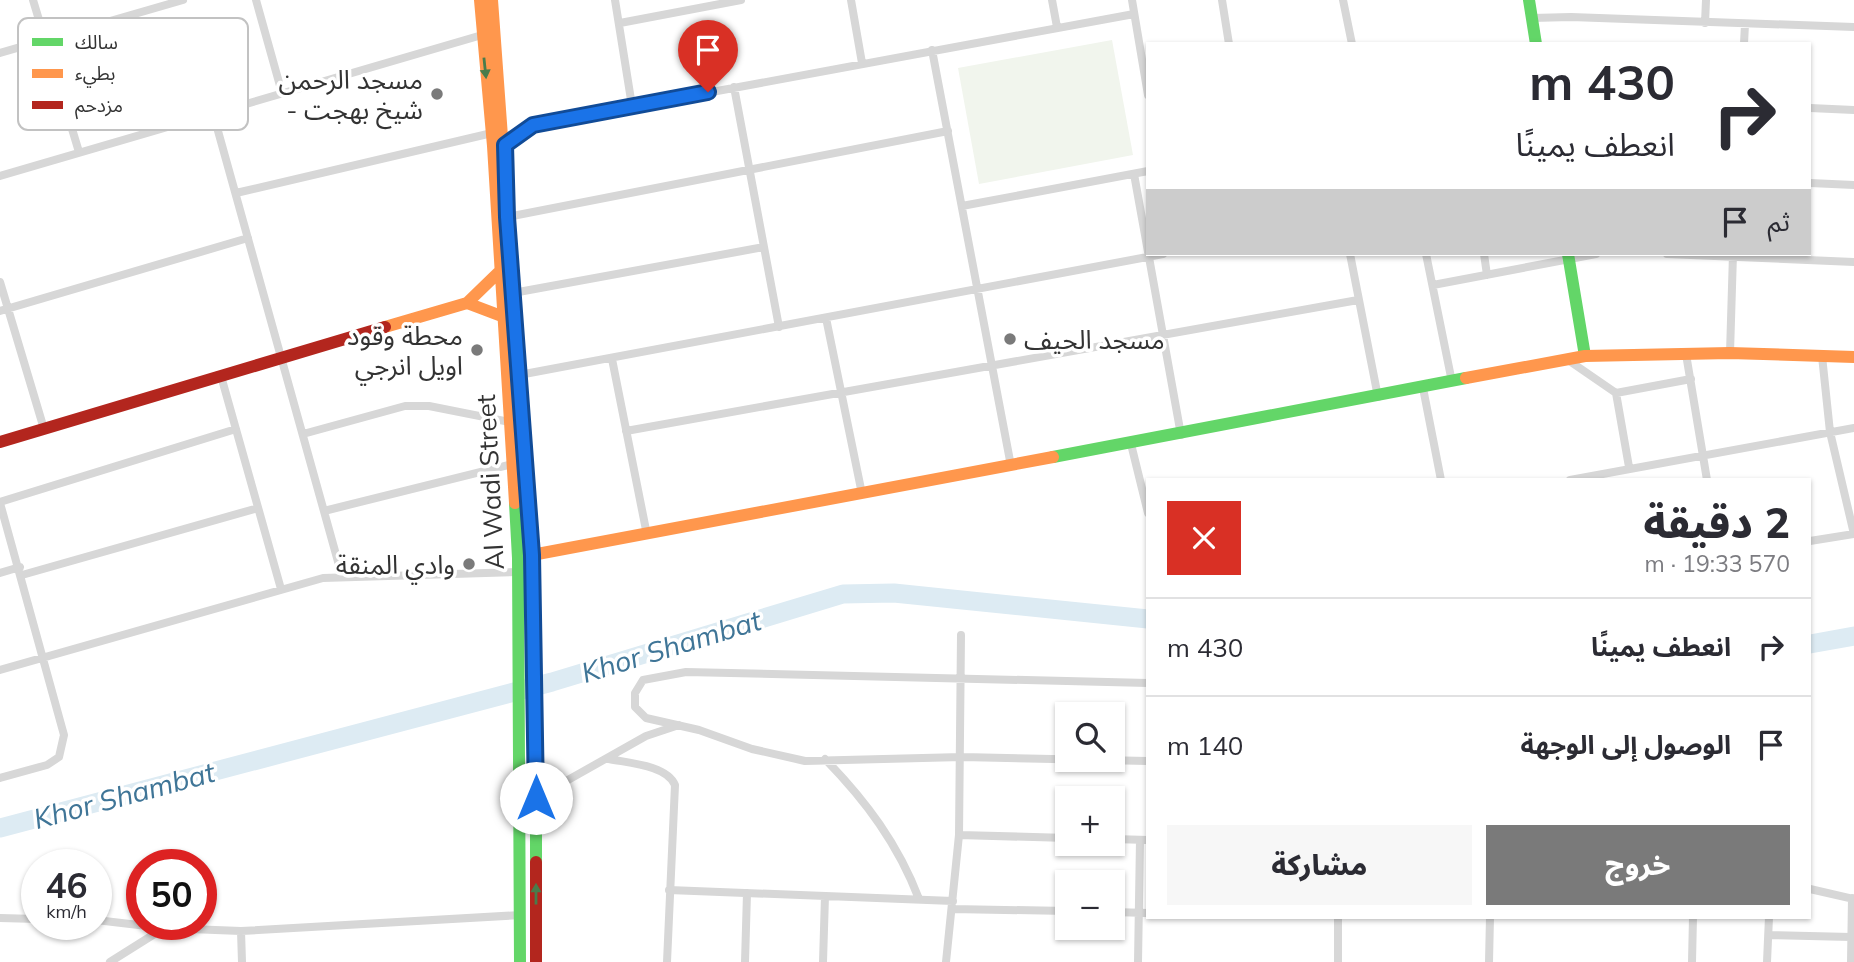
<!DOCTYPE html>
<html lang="ar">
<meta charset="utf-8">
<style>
body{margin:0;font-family:Mulish,"Noto Sans Arabic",sans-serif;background:#f7f7f7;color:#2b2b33;direction:rtl;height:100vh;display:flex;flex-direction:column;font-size:26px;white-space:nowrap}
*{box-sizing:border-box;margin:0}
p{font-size:23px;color:#7c7c81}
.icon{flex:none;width:38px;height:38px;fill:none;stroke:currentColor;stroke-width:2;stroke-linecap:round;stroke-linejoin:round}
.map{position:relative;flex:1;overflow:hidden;direction:ltr}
.panel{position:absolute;left:1146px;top:478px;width:665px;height:441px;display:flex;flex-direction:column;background:#fff;border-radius:0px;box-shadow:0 2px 5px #0004;direction:rtl}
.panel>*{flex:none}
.banner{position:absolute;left:1146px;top:42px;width:665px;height:214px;border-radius:0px;box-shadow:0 2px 5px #0004;direction:rtl;background:#fff;color:#2b2b33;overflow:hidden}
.controls{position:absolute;left:1055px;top:702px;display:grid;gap:14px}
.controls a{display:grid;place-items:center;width:70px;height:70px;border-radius:0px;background:#fff;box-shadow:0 2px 5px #0004;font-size:35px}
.speed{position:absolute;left:21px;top:849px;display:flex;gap:14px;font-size:35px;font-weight:700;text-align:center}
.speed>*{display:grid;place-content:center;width:91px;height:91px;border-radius:50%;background:#fff;box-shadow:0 2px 5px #0004;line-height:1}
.speed small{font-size:18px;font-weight:400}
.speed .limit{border:10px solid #d22;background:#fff;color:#111}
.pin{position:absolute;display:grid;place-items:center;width:60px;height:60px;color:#fff;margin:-72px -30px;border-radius:50% 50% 50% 0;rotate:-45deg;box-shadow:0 0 7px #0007}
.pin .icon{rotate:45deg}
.me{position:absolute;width:77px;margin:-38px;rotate:0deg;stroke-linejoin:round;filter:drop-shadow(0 0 5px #0008)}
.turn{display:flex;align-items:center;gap:24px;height:147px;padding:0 21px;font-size:32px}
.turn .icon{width:91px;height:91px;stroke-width:2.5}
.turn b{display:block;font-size:49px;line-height:60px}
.then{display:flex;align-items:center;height:66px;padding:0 21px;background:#0003;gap:14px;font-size:26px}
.round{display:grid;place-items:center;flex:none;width:74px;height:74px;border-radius:0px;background:#f7f7f7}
.overview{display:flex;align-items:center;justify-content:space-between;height:119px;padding:0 21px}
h1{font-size:42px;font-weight:800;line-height:52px}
.action{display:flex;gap:14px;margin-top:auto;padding:14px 21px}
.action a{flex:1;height:80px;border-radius:0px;background:#7a7a7a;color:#fff;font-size:28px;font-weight:800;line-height:80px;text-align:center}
.action a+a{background:#f7f7f7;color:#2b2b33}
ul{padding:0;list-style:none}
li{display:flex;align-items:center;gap:21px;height:98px;padding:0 21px;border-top:2px solid #e1e1e2}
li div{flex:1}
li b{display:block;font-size:26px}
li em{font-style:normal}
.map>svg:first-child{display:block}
</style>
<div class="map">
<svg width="1854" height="962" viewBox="0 0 1854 962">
<rect width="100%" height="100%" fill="#fff"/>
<path fill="#f1f5ed" d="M 1112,40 L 1133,155 L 979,184 L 958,68 Z"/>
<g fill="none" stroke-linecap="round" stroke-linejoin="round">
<path stroke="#ddebf3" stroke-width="19" d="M 1810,644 L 1854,636
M 0,828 L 552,682 L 843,594 L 894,593 L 1148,619"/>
<path stroke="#d7d7d7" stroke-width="8" d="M 33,0 L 79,152
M 256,0 L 282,93
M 615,0 L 632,106
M 851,0 L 862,63
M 1052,0 L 1057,27
M 1132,0 L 1148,95
M 1222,0 L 1229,44
M 1343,0 L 1352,44
M 1532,18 L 1571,17 L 1854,27
M 620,23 L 741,0
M 1705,23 L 1706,0
M 1744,44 L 1745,24
M 932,50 L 1011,466
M 0,53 L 183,0
M 734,87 L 779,327
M 1810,108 L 1854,110
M 213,113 L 342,576
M 499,145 L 533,125 L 1134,14
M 1134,174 L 1181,435
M 0,176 L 482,35
M 1810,183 L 1854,185
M 236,193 L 492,133
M 962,206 L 1148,171
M 507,217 L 948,131
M 1350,254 L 1378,397
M 1426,254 L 1452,382
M 1484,254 L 1487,275
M 1667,254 L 1854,262
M 0,282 L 44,429
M 1433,285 L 1596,254
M 513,293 L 764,247
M 0,311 L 248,238
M 826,318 L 862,494
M 1730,353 L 1733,254
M 1686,354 L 1707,480
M 1822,356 L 1830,432 L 1854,534
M 612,359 L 647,535
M 1568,360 L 1616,393 L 1629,467
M 519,375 L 1163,254
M 221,376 L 281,589
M 1423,388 L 1441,480
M 1616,393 L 1691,379
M 626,431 L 1358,300
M 303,434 L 405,406 L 429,406 L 510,422
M 1131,444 L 1148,513
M 1570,480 L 1854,428
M 0,502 L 236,429
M 0,503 L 64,735 L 59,757 L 47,765 L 0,778
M 324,511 L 513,464
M 1810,541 L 1854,534
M 0,573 L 20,567
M 22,575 L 258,508
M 0,670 L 323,578 L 518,572
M 1148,683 L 686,672 L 643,680 L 635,693 L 635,707 L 646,718 L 699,730 L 752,749 L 805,761 L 962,757 L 1148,761
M 609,759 C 628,763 667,765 675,785 L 667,962
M 825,759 C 866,801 898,844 919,899
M 536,798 L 646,736 L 679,725
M 959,835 L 1068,838
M 1113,839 L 1148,840
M 1810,889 L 1854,899
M 669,890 L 953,901
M 952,909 L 1068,911
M 1113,912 L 1148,913
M 0,918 L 37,919
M 96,920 L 164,928 L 241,931 L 521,915
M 241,931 L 242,962
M 1769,935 L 1851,937
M 110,962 L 164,928
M 745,962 L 747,893
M 823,962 L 825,896
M 946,962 L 959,835 L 961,635
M 1138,962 L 1140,840
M 1338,962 L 1338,917
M 1489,962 L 1490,917
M 1692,962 L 1693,917
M 1767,962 L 1769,917
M 1851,962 L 1852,898"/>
<path stroke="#63d668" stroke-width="12" d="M 1529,0 L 1536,44
M 1568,254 L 1585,356
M 1053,457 L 1466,378
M 528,493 L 536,652 L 536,862
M 515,503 L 518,558 L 520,962"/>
<path stroke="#ff974d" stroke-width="12" d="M 480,0 L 493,146 L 515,503
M 492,0 L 528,493
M 467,303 L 504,317
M 385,327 L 467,303 L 499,272
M 1466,378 L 1585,356 L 1730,353 L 1854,357
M 532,555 L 1053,457"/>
<path stroke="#b3261e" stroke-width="12" d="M 0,442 L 385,327
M 536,862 L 536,962"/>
</g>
<defs><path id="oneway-solid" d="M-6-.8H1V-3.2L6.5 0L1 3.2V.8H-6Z" transform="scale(1.75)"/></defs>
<g fill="#497c4b">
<use href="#oneway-solid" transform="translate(485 68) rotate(84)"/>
<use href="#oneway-solid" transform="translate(536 894) rotate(-90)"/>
</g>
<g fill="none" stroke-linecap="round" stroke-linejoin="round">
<defs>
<path id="route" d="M 536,798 L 532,555 L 507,217 L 505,145 L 533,125 L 708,92"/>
</defs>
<use href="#route" stroke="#114b97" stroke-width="18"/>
<use href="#route" stroke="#1a73e8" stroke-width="12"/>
</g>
<g fill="#7a7a7a" stroke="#fff" stroke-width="2.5">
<circle cx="437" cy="94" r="7"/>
<circle cx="1010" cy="339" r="7"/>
<circle cx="477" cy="350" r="7"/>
<circle cx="469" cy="564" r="7"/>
</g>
<g text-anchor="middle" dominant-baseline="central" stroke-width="7" stroke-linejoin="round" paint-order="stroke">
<g font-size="26" fill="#333" stroke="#fff" text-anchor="end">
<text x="423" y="79">مسجد الرحمن<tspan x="423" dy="30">- شيخ بهجت</tspan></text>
<text x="463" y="335">محطة وقود<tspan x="463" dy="30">اويل انرجي</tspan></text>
<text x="1024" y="339" text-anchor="start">مسجد الحيف</text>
<text x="455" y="564">وادي المنقة</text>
</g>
<g font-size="26" fill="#333" stroke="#fff">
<text transform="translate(490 482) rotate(-93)">Al Wadi Street</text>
</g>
<g font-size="28" font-style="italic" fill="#3f7597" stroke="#fff">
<text transform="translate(671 646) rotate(-17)">Khor Shambat</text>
<text transform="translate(124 795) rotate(-15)">Khor Shambat</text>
</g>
</g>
<rect x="18" y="18" width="230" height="112" rx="10" fill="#fff" stroke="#c2c2c2" stroke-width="2"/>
<rect x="32" y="38" width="31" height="8" fill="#63d668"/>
<rect x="32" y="69" width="31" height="9" fill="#ff974d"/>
<rect x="32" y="101" width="31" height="8" fill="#b3261e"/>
<g font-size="19" fill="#333">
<text x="75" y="49">سالك</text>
<text x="75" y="80">بطيء</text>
<text x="75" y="112">مزدحم</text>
</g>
</svg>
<div class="controls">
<a><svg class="icon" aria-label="search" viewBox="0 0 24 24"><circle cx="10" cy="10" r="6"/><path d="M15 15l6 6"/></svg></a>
<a>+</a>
<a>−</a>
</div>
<div class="speed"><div>46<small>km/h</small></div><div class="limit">50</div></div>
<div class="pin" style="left:708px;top:92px;background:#d93025"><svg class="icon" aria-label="arrive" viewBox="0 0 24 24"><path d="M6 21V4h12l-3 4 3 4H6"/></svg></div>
<svg class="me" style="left:536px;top:798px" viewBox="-20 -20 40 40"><circle r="19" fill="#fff"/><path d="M0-13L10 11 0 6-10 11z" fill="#1a73e8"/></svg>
<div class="banner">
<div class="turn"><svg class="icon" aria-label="right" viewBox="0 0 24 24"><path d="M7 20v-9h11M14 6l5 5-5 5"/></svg><div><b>430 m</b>انعطف يمينًا</div></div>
<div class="then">ثم<svg class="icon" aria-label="arrive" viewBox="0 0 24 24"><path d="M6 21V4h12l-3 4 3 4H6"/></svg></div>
</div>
<section class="panel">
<div class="overview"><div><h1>2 دقيقة</h1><p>570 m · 19:33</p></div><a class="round" style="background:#d93025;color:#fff"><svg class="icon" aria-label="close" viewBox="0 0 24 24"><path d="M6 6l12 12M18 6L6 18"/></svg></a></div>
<ul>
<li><svg class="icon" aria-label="right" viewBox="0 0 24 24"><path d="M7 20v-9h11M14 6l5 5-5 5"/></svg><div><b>انعطف يمينًا</b></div><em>430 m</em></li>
<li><svg class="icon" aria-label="arrive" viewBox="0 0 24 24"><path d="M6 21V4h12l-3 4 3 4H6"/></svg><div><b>الوصول إلى الوجهة</b></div><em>140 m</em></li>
</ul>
<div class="action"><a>خروج</a><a>مشاركة</a></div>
</section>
</div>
